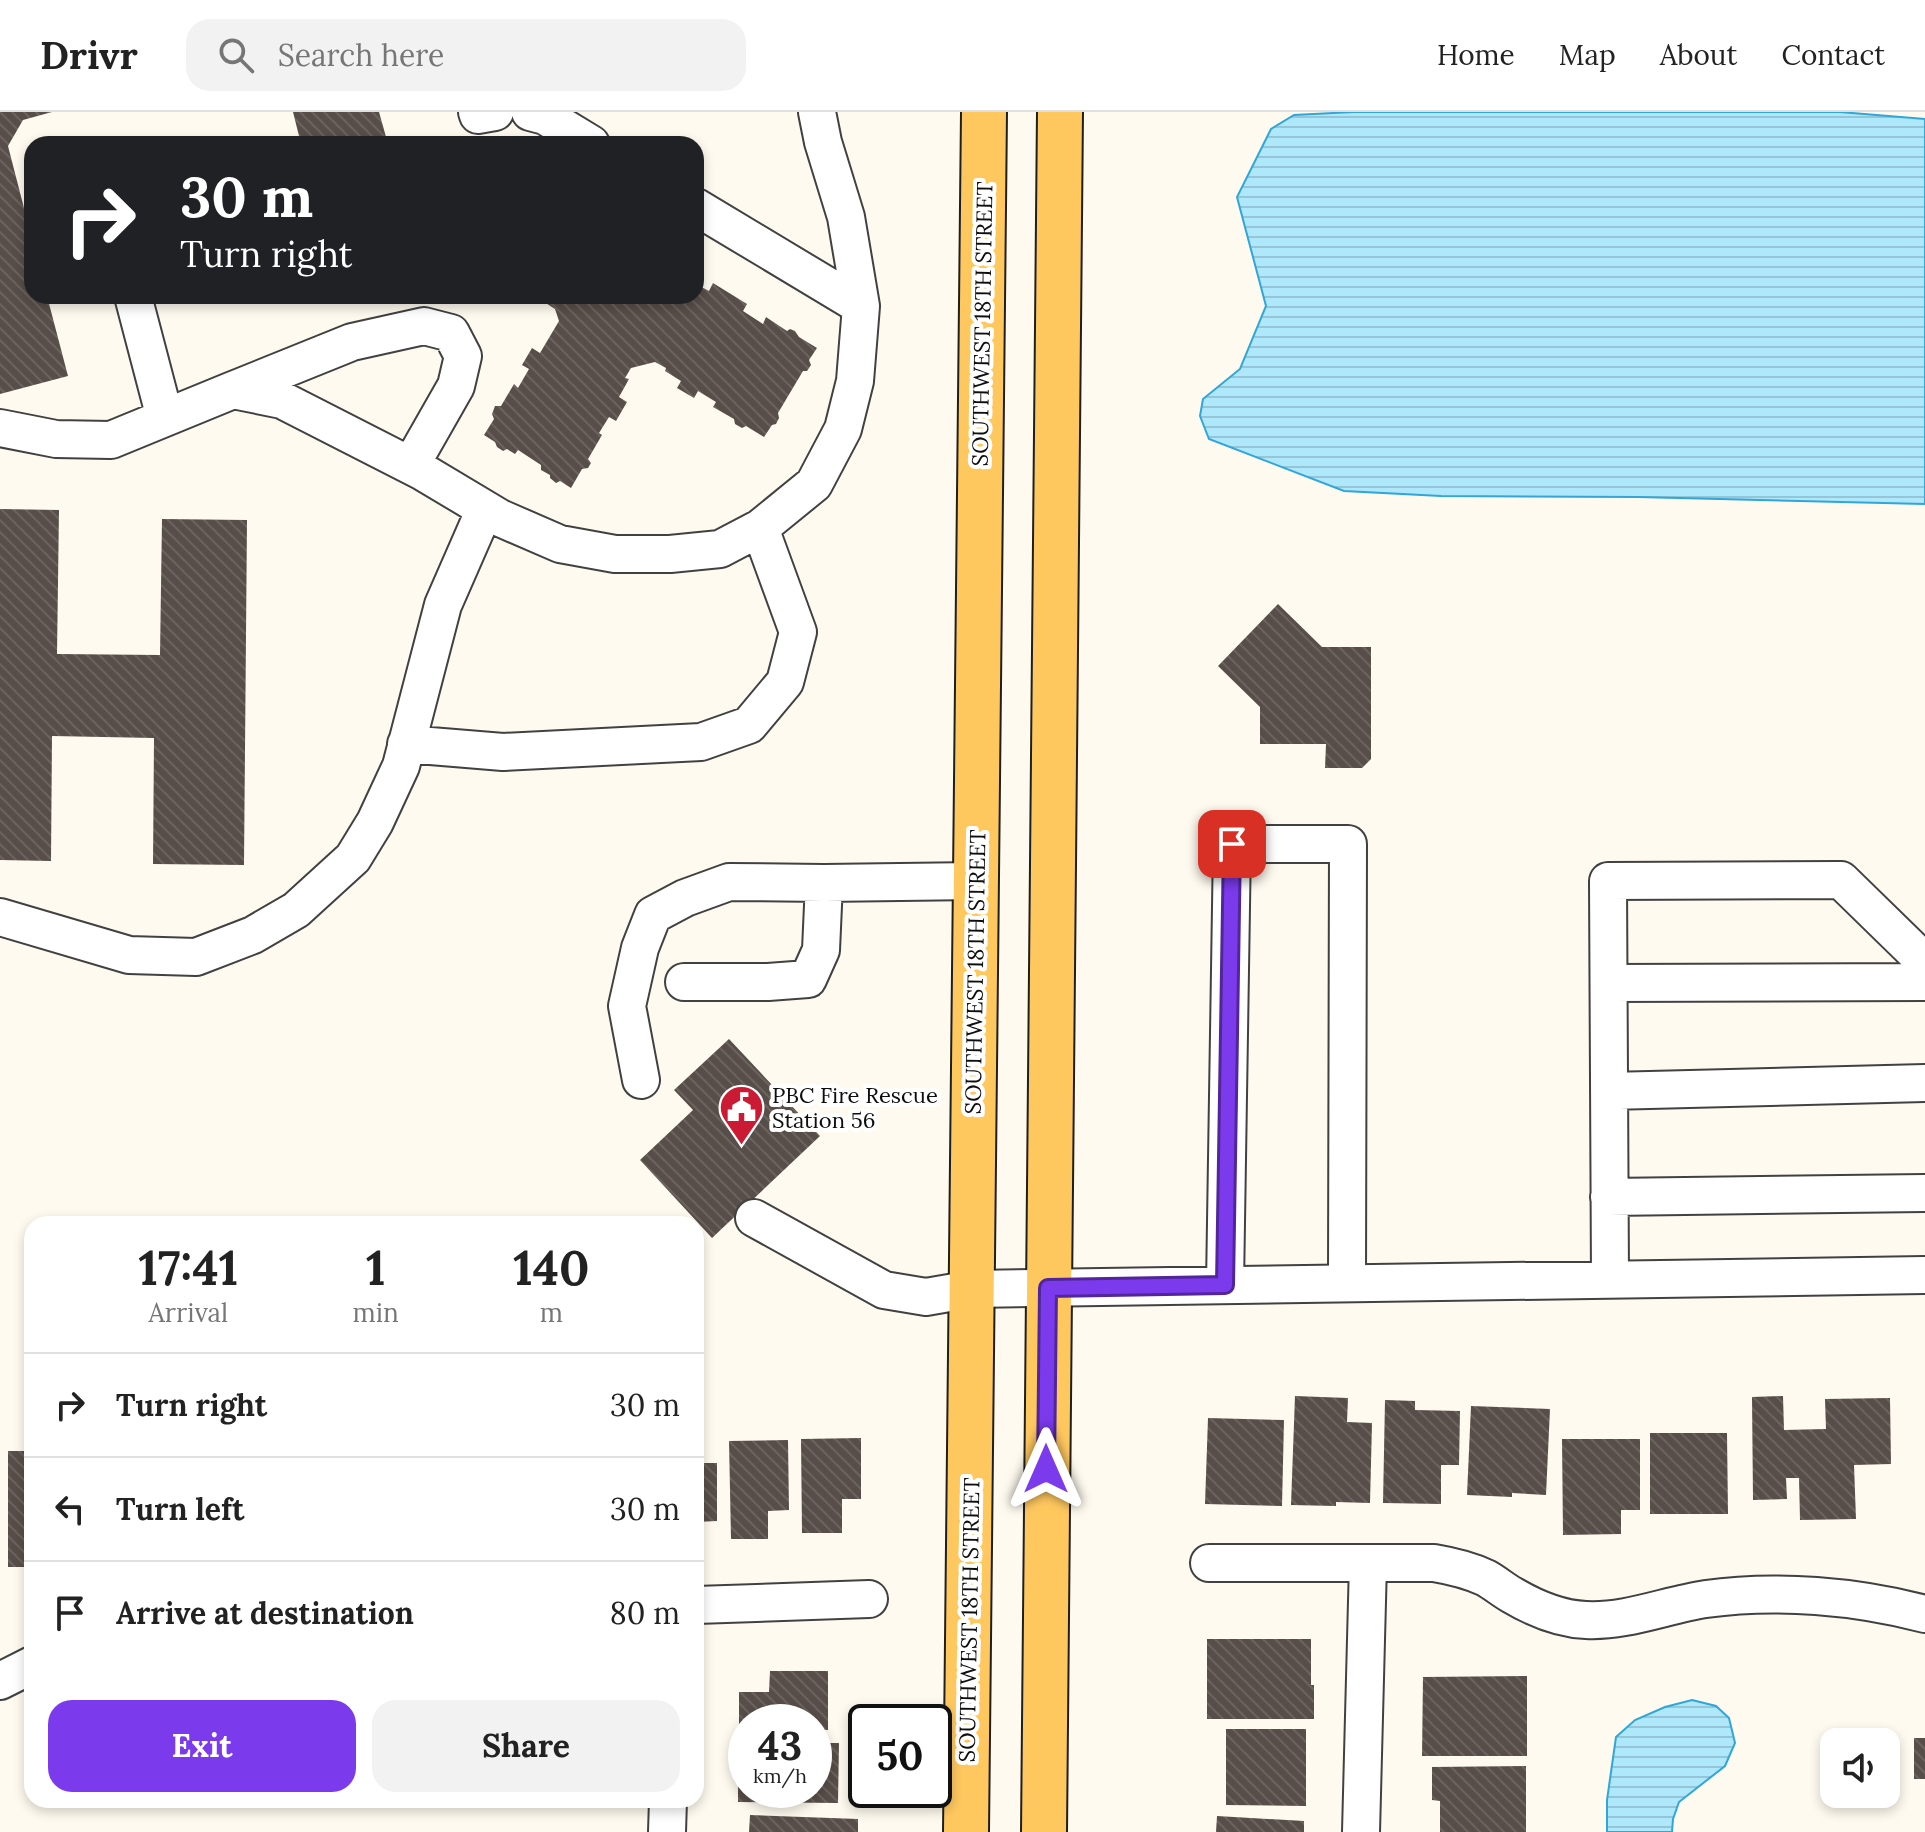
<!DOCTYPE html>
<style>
body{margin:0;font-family:Lora,serif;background:#f2f2f2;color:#222;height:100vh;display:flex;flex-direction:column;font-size:30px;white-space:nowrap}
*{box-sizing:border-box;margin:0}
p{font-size:26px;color:#767676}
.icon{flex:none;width:44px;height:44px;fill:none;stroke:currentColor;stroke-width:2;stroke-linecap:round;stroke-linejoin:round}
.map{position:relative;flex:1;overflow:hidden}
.drawer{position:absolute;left:24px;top:1104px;width:680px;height:592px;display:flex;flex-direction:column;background:#fff;border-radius:24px;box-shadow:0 4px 12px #0003}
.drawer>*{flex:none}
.hud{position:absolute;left:24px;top:24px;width:680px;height:168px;border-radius:24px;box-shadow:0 4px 12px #0003;background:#202124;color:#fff;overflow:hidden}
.tools{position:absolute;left:1820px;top:1616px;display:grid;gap:16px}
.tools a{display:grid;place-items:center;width:80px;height:80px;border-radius:16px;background:#fff;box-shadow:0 4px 12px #0003;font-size:40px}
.speed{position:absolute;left:728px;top:1592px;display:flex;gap:16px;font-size:40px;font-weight:700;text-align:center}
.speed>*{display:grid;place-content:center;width:104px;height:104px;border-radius:50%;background:#fff;box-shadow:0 4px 12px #0003;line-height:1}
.speed small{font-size:20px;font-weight:400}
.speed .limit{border:4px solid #111;border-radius:12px;background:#fff;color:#111}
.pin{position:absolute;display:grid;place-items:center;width:68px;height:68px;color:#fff;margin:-34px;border-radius:16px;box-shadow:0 4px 12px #0006}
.me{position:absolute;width:88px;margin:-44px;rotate:0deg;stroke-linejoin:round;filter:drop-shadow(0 0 6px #0008)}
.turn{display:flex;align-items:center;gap:28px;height:168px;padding:0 24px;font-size:36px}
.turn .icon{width:104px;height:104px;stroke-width:2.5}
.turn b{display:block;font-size:56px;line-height:68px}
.eta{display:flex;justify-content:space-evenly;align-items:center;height:136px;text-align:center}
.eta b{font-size:48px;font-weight:800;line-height:56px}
.button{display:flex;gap:16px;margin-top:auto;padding:16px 24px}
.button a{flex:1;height:92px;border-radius:24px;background:#7c3aed;color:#fff;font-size:32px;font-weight:800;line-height:92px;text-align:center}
.button a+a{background:#f2f2f2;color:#222}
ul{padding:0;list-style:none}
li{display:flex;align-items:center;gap:24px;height:104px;padding:0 24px;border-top:2px solid #e0e0e0}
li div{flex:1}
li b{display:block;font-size:30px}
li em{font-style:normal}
header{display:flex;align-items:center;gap:48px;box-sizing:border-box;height:112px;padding:0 40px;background:#fff;border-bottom:2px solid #e0e0e0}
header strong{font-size:38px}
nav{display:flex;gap:44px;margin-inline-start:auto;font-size:28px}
.search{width:560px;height:72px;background:#f2f2f2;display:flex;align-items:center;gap:20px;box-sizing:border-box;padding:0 28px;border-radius:24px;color:#767676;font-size:30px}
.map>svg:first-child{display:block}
</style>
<header>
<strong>Drivr</strong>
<div class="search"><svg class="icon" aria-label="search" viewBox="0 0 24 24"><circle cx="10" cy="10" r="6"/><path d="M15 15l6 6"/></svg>Search here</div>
<nav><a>Home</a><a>Map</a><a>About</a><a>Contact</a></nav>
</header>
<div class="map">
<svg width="1925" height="1720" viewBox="0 0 1925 1720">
<defs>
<pattern id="water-rules" width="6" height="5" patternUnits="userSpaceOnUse" patternTransform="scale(2)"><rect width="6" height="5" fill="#afe7fb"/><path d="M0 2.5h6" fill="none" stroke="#95c5d6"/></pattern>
<pattern id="building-back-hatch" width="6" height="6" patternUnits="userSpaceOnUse" patternTransform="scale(2)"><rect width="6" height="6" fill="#584e49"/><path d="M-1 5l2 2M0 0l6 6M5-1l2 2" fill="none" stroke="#6b635f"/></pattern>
</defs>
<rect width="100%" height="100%" fill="#fffaef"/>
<path fill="url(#water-rules)" stroke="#30a6d9" stroke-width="2" d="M 1353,0 L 1840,0 L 1925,7 L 1925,392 L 1638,385 L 1441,384 L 1344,379 L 1209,327 L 1200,304 L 1203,287 L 1240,257 L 1266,194 L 1237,85 L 1271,17 L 1294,3 Z
M 1692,1588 L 1716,1594 L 1729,1606 L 1735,1631 L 1725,1654 L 1679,1690 L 1673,1707 L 1672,1720 L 1607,1720 L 1607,1688 L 1616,1625 L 1635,1608 L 1665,1595 Z"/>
<path fill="url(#building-back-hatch)" d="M 0,0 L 52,0 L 23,8 L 8,34 L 32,127 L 32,184 L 47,184 L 68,264 L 0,282 Z
M 293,0 L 379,0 L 388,32 L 301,32 Z
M 713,171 L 747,192 L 743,199 L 763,212 L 766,205 L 787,219 L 790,217 L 795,219 L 799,225 L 817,236 L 809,248 L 811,253 L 807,259 L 803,259 L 778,301 L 779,306 L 776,312 L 772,313 L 764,325 L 746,314 L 742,316 L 735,312 L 734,307 L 713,295 L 716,290 L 698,279 L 694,286 L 677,276 L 681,269 L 665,259 L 666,256 L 655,250 L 631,256 L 625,266 L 629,267 L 619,285 L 627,290 L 616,309 L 609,305 L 599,321 L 602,323 L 588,347 L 591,351 L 588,356 L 582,357 L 571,376 L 560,369 L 556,371 L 550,366 L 550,363 L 541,358 L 541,353 L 518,338 L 515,342 L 507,337 L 503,339 L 497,335 L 495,330 L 484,323 L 494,307 L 492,302 L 495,294 L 501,294 L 514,272 L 518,276 L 529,257 L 522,253 L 532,236 L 540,241 L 559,209 L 555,197 L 535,184 L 696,184 L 696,172 L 709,179 Z
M 0,397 L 59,398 L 57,542 L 160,543 L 162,407 L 247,408 L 244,753 L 153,752 L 154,626 L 52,624 L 51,749 L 0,748 Z
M 1278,492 L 1322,535 L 1371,535 L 1371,647 L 1362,656 L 1325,656 L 1326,632 L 1260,632 L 1260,595 L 1218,554 Z
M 729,927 L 820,1024 L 712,1126 L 640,1048 L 693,998 L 674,978 Z
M 1295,1284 L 1348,1286 L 1347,1310 L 1372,1311 L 1370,1391 L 1336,1390 L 1336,1394 L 1291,1393 Z
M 1783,1284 L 1784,1318 L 1826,1317 L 1825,1287 L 1890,1286 L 1891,1352 L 1854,1353 L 1856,1407 L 1800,1408 L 1799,1366 L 1786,1366 L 1787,1387 L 1753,1388 L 1752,1285 Z
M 1385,1288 L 1415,1289 L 1415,1298 L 1460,1299 L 1459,1353 L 1441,1353 L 1441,1392 L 1383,1391 Z
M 1471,1294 L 1550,1297 L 1546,1383 L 1512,1381 L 1512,1385 L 1467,1383 Z
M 1208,1306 L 1284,1308 L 1282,1394 L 1205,1392 Z
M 1650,1321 L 1727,1321 L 1728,1402 L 1650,1402 Z
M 861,1326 L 861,1387 L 842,1387 L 842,1421 L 802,1421 L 801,1327 Z
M 1562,1327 L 1640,1327 L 1640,1398 L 1621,1398 L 1621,1422 L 1563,1423 Z
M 788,1328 L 789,1398 L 768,1399 L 768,1427 L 731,1427 L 729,1329 Z
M 8,1339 L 32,1339 L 32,1455 L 8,1455 Z
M 696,1351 L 717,1351 L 717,1409 L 696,1410 Z
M 1207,1527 L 1311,1527 L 1311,1573 L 1314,1573 L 1314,1607 L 1207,1607 Z
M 770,1559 L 828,1559 L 828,1618 L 814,1618 L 814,1610 L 746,1610 L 746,1618 L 739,1619 L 739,1580 L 769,1580 Z
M 1527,1564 L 1527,1644 L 1422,1644 L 1423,1565 Z
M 1226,1617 L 1306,1617 L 1306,1694 L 1226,1693 Z
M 1914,1626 L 1925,1626 L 1925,1667 L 1914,1667 Z
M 814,1631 L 839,1631 L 838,1691 L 738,1690 L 738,1652 L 746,1652 L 746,1678 L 814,1678 Z
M 1526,1654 L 1526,1720 L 1440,1720 L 1440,1689 L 1432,1688 L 1432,1655 Z
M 750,1703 L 858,1707 L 858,1720 L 749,1720 Z
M 1217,1704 L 1304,1709 L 1304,1720 L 1216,1720 Z"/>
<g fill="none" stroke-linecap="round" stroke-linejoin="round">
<defs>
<path id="minor" d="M 477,0 L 478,3 L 495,0
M 530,0 L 545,4 L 591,32
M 696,95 L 861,194 L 846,105 L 823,30 L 817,0
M 133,184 L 165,306
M 0,316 L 56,327 L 111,328 L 233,278
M 411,353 L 456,274 L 463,244 L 451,221 L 424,214 L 352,230 L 233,278 L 282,288 L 423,360 L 500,406 L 560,432 L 615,442 L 670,442 L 720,437 L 760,416 L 814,372 L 843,317 L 855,269 L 861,194
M 406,632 L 503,640 L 701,630 L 749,613 L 785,570 L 798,520 L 760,416
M 0,805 L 129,843 L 196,845 L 253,823 L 296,798 L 353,746 L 375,710 L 401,654 L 443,493 L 485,397
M 684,870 L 768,870 L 808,867 L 821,838 L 824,771 L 976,769
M 1609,871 L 1925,870
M 641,968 L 627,894 L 640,836 L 653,803 L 685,786 L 729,770 L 824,771
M 1609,979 L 1925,971
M 1609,1085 L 1925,1081
M 754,1106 L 884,1178 L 926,1185 L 972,1177 L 1925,1163
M 1610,1166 L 1608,769 L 1841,768 L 1925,850
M 1225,1173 L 1232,732 L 1348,732 L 1347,1170
M 1209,1451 L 1434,1451 C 1452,1454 1469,1458 1486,1466 C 1495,1471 1503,1478 1512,1483 C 1534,1496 1560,1507 1586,1508 C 1627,1510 1666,1493 1706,1487 C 1776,1477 1857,1484 1925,1502
M 696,1493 L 869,1487
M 0,1569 L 32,1553
M 667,1720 L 668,1688
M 1361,1720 L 1368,1451"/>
<path id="major" d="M 966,1720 L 984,0
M 1044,1720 L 1060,0"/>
</defs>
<use href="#minor" stroke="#414141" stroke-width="40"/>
<use href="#major" stroke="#1f1f1f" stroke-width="48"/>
<use href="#minor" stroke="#fff" stroke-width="36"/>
<use href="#major" stroke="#ffc85f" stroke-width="44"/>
</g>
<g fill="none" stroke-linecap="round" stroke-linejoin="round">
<defs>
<path id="route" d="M 1046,1357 L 1048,1176 L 1225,1173 L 1232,732"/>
</defs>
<use href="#route" stroke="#51269a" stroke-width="20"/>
<use href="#route" stroke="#7c3aed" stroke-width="14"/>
</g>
<defs>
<symbol id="civic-pin" viewBox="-11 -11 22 30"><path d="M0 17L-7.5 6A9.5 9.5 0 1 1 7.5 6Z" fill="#cb1a34" stroke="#fff"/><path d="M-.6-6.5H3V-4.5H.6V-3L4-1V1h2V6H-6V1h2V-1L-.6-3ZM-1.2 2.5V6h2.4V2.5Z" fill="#fff"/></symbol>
</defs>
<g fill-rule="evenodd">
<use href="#civic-pin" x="716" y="970" width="51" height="69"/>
</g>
<g text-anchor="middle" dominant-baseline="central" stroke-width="8" stroke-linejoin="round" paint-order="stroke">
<g font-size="22" fill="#0e0e0e" stroke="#fff">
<text transform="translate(982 212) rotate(-89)">SOUTHWEST 18TH STREET</text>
<text transform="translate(975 860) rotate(-89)">SOUTHWEST 18TH STREET</text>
<text transform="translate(969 1508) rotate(-89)">SOUTHWEST 18TH STREET</text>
</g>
<g font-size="22" fill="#0e0e0e" stroke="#fff" text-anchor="start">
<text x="772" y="983">PBC Fire Rescue<tspan x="772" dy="25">Station 56</tspan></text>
</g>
</g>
</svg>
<div class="tools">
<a><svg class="icon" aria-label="sound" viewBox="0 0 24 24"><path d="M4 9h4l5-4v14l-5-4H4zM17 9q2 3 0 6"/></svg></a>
</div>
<div class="speed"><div>43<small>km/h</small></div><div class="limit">50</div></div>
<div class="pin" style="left:1232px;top:732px;background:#d93025"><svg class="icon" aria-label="arrive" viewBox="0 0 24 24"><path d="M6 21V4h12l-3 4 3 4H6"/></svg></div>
<svg class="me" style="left:1046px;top:1357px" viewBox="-20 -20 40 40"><path d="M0-17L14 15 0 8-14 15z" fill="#7c3aed" stroke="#fff" stroke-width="4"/></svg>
<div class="hud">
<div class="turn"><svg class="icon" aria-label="right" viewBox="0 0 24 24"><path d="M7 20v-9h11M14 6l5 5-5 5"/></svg><div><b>30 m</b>Turn right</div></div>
</div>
<section class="drawer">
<div class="eta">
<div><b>17:41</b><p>Arrival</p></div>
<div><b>1</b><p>min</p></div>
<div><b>140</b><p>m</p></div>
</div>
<ul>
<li><svg class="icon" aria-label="right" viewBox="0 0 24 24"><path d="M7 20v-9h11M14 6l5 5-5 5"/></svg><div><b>Turn right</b></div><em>30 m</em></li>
<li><svg class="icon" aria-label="left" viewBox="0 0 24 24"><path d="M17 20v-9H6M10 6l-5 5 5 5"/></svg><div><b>Turn left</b></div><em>30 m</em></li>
<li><svg class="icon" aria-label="arrive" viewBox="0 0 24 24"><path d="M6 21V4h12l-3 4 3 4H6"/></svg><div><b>Arrive at destination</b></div><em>80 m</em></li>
</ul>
<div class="button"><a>Exit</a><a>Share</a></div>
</section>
</div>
